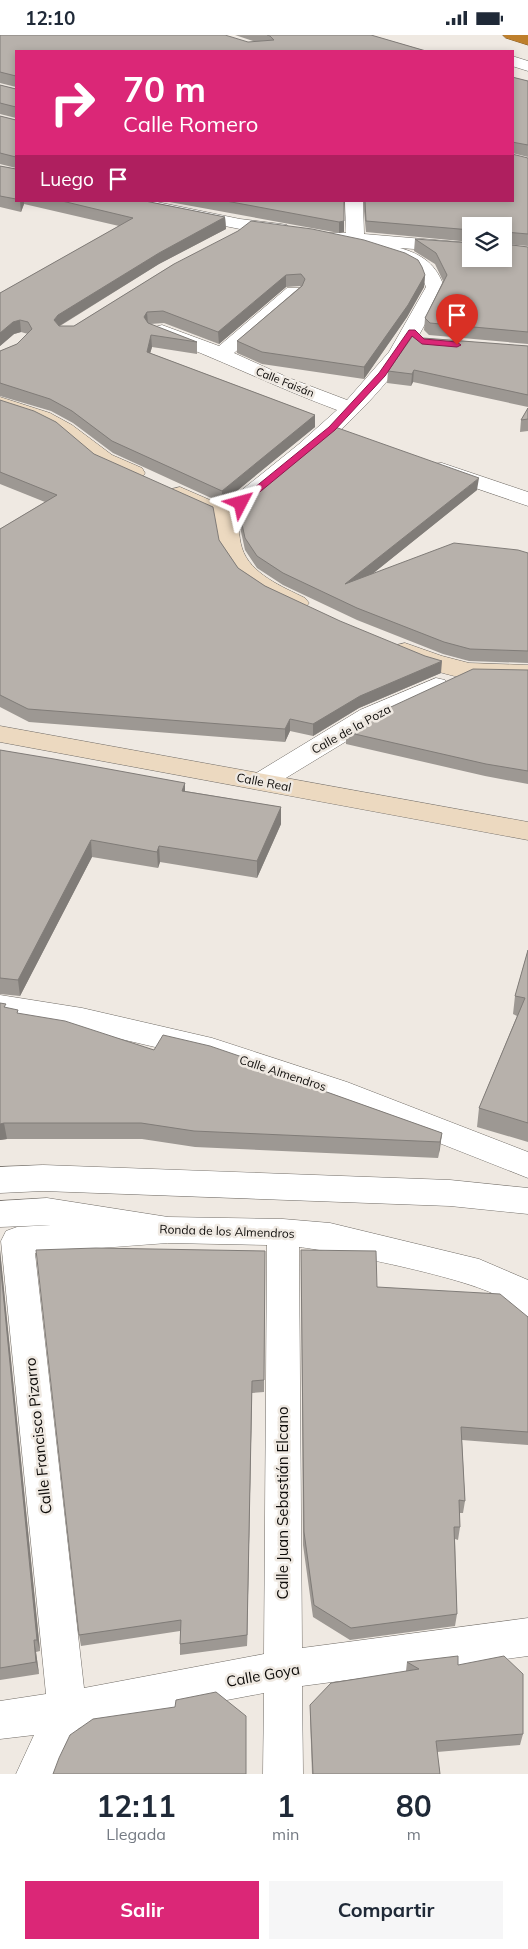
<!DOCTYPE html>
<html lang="es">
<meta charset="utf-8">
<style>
body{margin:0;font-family:Mulish,sans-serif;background:#f6f6f7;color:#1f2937;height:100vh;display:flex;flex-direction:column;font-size:19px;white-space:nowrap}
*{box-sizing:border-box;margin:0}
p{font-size:16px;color:#747a83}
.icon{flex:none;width:28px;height:28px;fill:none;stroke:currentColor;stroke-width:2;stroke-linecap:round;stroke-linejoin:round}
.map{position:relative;height:1739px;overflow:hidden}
.details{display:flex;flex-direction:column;background:#fff;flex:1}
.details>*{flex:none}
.banner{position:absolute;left:15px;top:15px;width:499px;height:152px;border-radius:0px;box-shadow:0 2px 8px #0003;background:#db2777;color:#fff;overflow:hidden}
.buttons{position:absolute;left:462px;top:182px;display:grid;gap:10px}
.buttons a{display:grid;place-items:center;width:50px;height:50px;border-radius:0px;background:#fff;box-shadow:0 2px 8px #0003;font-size:25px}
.pin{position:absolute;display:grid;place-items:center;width:42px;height:42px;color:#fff;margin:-51px -21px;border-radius:50% 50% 50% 0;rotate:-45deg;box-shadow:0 0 5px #0007}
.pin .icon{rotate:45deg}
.me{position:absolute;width:55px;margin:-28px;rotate:51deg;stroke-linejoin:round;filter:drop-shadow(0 0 4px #0008)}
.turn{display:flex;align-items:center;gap:18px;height:105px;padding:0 25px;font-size:22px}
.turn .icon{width:65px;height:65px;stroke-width:2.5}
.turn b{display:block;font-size:35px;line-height:42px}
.then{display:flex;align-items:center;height:48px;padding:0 25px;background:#0003;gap:10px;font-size:19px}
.eta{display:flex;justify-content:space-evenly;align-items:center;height:85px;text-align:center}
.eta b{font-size:30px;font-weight:700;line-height:35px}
.primary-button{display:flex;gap:10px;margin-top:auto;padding:10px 25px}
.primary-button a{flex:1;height:58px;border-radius:0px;background:#db2777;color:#fff;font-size:20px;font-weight:700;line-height:58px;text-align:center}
.primary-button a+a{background:#f6f6f7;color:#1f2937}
.status{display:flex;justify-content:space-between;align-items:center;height:35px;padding:0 25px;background:#fff;direction:ltr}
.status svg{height:14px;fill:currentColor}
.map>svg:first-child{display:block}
</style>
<div class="status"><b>12:10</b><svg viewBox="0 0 49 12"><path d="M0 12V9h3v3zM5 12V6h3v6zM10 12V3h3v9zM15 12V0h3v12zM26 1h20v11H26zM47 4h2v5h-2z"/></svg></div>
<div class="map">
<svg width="528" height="1739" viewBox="0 0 528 1739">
<rect width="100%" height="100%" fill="#efe9e2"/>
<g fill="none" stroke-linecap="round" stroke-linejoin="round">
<defs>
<path id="street" d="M 512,21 L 528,26 L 528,36 L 512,31 Z
M 115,166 L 152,166 L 240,184 L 281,189 L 287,190 L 290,194 L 287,198 L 281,199 L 240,194 L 124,171 L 118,170 Z
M 345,166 L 363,166 L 364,199 L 471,208 L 471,218 L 400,213 C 422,219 437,230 444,252 C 430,280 416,309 396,335 C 351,393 290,439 233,485 L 225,487 L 217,485 L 214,480 L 217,475 L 299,409 L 337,375 C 275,352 217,323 155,300 L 152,296 L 155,292 L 162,290 L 219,311 L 287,253 L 301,253 L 303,257 L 301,261 L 234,318 L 289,343 L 347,365 L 389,317 L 426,252 C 414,216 386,230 376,215 L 378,211 L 320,206 L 317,202 L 320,198 L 346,198 Z
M 442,428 L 528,457 L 528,471 L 434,439 L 431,434 L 434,429 Z
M 436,643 L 445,645 L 448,651 L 445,657 L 378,687 L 271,752 L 262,755 L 253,752 L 249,746 L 253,740 L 360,675 Z
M 0,960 L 82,973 L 212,1003 L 347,1047 L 528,1117 L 528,1143 L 325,1063 L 211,1025 L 82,995 L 0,982 Z
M 43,1130 L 450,1145 L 528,1153 L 528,1179 L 450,1171 L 43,1156 L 0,1158 L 0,1132 Z
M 47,1163 L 168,1182 L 283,1184 L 330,1188 L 479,1224 L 528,1245 L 528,1287 L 516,1283 C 513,1278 511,1271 507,1267 C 487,1246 333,1216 299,1212 L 302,1613 L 528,1583 L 528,1621 L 302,1651 L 303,1739 L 263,1739 L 264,1658 L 79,1693 L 57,1739 L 16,1739 L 34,1700 L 0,1704 L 0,1666 L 46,1659 L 1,1206 L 6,1196 L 17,1192 L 51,1190 L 0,1192 L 0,1166 ZM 168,1208 L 267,1210 L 264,1619 L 84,1653 L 35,1218 Z"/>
<path id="secondary" d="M 0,362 L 50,378 L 72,390 L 112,420 L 142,433 L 145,438 L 142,443 C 112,450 80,413 58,398 C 40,387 20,381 0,375 Z
M 180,452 L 233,475 C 240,486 238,501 242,513 C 250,539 283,552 305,563 L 309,568 L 305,573 C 281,579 237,546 225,525 C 217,512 217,498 215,483 L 172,464 L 169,459 L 172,454 Z
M 405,608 L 442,621 L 469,628 L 528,630 L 528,646 C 509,645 488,646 469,644 C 452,641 402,629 393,615 L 397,610 Z
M 0,691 L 528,787 L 528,805 L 0,707 Z"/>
<path id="highway" d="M 503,0 L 528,0 L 528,10 L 506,3 Z"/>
</defs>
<use href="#street" stroke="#716c66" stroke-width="1"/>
<use href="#secondary" stroke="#716c66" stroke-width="1"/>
<use href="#highway" stroke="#805620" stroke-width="1"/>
<use href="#street" fill="#fff" fill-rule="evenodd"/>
<use href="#secondary" fill="#ecd9c0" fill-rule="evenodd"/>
<use href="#highway" fill="#be7f2c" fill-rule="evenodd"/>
</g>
<path fill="#9d9893" d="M 0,0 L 248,7 L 256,7 L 235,0 L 371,0 L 426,16 L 16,16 L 16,166 L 145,166 L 225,182 L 226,194 L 159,229 L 60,291 L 74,291 L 174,229 L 425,240 L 424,252 L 407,282 L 364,344 L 262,329 L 237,318 L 237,306 L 301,251 L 286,252 L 219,309 L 164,288 L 150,289 L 197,307 L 197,319 L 152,312 L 150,318 L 315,380 L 315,392 L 222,468 L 113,418 L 73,388 L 51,376 L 0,361 L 0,316 L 17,309 L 28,299 L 21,297 L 14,299 L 0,311 L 0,258 L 119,191 L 24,169 L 21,177 L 0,172 L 0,131 L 16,134 L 16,133 L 0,129 L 0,81 L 16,85 L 16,83 L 0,79 L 0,50 L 16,54 L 16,52 L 0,48 Z
M 512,42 L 528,46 L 528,122 L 512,118 Z
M 528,123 L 528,211 L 504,209 L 528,212 L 528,309 L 429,300 L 424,295 L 425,283 L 443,246 L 435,229 L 414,216 L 415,204 L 504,224 L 471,191 L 471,207 L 366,197 L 363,166 L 512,166 Z
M 164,166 L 344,166 L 344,197 L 339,198 Z
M 423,303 L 528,311 L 528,372 L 413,347 L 411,351 L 387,348 L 388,336 Z
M 0,365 L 94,419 L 219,505 L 238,533 L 265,551 L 441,638 L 359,673 L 313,701 L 290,696 L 285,707 L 29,687 L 0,672 L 0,494 L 45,467 L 0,449 Z
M 528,373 L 528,396 L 520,397 L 521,385 Z
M 477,455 L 372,539 L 528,518 L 528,628 L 469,626 L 443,619 L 357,585 L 283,550 L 257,533 L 245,515 L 238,483 L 238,471 Z
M 528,635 L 528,749 L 485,741 L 346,709 L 346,697 Z
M 0,715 L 185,748 L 185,756 L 281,772 L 281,789 L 257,843 L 160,827 L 158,833 L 92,822 L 20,961 L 0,959 Z
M 528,915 L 528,1107 L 477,1092 L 479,1073 L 517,981 L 513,979 L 515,961 Z
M 6,969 L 6,973 L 19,979 L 154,1015 L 251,1030 L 442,1098 L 438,1123 L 195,1112 L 142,1104 L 7,1104 L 0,1105 Z
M 0,1215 L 40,1616 L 36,1617 L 39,1639 L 0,1645 Z
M 301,1215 L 377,1252 L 528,1282 L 528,1410 L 462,1405 L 465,1466 L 463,1478 L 460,1478 L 460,1492 L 458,1505 L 455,1504 L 457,1579 L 455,1591 L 350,1605 L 313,1582 L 303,1510 Z
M 265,1216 L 264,1357 L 252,1358 L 247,1611 L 180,1620 L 180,1596 L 81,1611 L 79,1600 Z
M 407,1627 L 458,1630 L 523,1699 L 520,1710 L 437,1717 L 440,1739 L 312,1739 L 310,1681 L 310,1670 L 406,1636 Z"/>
<path fill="#807c78" d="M 20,166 L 24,166 L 24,169 L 21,177 Z
M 225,182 L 226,194 L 159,229 L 59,291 L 54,285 L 58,280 L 159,218 Z
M 344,186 L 344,197 L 339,198 L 339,187 Z
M 286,240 L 286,252 L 219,309 L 218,297 Z
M 425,240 L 424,252 L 407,282 L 364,344 L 364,332 Z
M 147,277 L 148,289 L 144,282 Z
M 20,285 L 21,297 L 14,299 L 0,311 L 0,298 L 13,287 Z
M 151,300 L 152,312 L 147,329 L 147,317 Z
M 414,335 L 413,347 L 411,351 L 412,339 Z
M 315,380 L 315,392 L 222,468 L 222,456 Z
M 479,443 L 477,455 L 345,561 L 345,549 Z
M 442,626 L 441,638 L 359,673 L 313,701 L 313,689 L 360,661 Z
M 290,684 L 290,696 L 285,707 L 285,694 Z
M 185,748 L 185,764 L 182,756 Z
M 281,772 L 281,789 L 257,843 L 257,826 Z
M 91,805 L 92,822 L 20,961 L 18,945 Z
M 159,811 L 160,827 L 158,833 L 157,817 Z
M 4,1088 L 7,1104 L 0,1105 L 0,1089 Z
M 442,1098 L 440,1114 L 438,1123 L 440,1107 Z
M 0,1215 L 40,1616 L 37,1605 L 0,1226 Z
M 252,1346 L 252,1358 L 247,1611 L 247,1600 Z
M 34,1605 L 36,1617 L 39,1639 L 36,1627 Z"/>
<path fill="#b7b1ab" stroke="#807c78" d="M 0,0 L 225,0 L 248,7 L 274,5 L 270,1 L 267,0 L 371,0 L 426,16 L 16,16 L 16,41 L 0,37 Z
M 512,42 L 528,46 L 528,110 L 512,107 Z
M 0,50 L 16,54 L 16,50 L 16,72 L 0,68 Z
M 16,79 L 16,122 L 0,118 L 0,81 L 16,85 Z
M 512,119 L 528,123 L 528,199 L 505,197 L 504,205 L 504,191 L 471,191 L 471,195 L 366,186 L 365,166 L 512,166 Z
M 16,127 L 16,164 L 0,161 L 0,131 L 16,134 Z
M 62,166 L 145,166 L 225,182 L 159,218 L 58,280 L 54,285 L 59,291 L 74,291 L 174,229 L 238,196 L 251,186 L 312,194 L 364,205 L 405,218 L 418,225 L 422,232 L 425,240 L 408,270 L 364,332 L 262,317 L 237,306 L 302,251 L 305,244 L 301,239 L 286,240 L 218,297 L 163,276 L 147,277 L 144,282 L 148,288 L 197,307 L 151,300 L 147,317 L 315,380 L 222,456 L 112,406 L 72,376 L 50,364 L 0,348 L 0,316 L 17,309 L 32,294 L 28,287 L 20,285 L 13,287 L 0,298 L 0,258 L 133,183 Z
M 226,166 L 344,166 L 344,186 L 339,187 Z
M 415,204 L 471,208 L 471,224 L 504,224 L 504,209 L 528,212 L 528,297 L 430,288 L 425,283 L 447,240 L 436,218 Z
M 414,299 L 423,303 L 528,311 L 528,360 L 414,335 L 412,339 L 388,336 Z
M 0,365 L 34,376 L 56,387 L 94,419 L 213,472 L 219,505 L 238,533 L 265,551 L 340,586 L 425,621 L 442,626 L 360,661 L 313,689 L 290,684 L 285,694 L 28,674 L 0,660 L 0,494 L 57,460 L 0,437 Z
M 528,373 L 528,384 L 521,385 Z
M 335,392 L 479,443 L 345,549 L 454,508 L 518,515 L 528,518 L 528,616 L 470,614 L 444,607 L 357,573 L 283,538 L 257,521 L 245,503 L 238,471 Z
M 473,634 L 528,635 L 528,736 L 486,729 L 346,697 L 380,677 Z
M 0,715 L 54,724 L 185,748 L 182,756 L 281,772 L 257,826 L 159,811 L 157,817 L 91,805 L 18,945 L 0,943 Z
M 528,915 L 528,1088 L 479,1073 L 525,963 L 515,961 Z
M 0,968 L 6,969 L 4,972 L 18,975 L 17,978 L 65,986 L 154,1015 L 163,1000 L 210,1011 L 251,1025 L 248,1029 L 442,1098 L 440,1107 L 194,1096 L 141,1088 L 4,1088 L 0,1089 Z
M 96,1213 L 265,1216 L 264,1345 L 252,1346 L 247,1600 L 180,1609 L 181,1585 L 79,1600 L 36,1215 Z
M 301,1215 L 376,1216 L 377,1252 L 500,1259 L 528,1282 L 528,1397 L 461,1392 L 465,1466 L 459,1465 L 460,1492 L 454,1492 L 457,1579 L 351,1593 L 314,1570 L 304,1497 Z
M 0,1226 L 37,1605 L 34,1605 L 36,1627 L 0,1633 Z
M 458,1621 L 458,1630 L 504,1621 L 523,1639 L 523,1699 L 436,1706 L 440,1739 L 313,1739 L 310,1670 L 331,1648 L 419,1634 L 407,1627 Z
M 216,1657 L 246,1681 L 246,1739 L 53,1739 L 59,1723 L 70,1700 L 93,1684 L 175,1672 L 176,1665 Z"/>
<path fill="#db2777" stroke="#8e194d" d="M 409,295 L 415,295 L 424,304 L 457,307 L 461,310 L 457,312 L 422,309 L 412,301 L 385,341 L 335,395 L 244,470 L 238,470 L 238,466 L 329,392 L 379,338 Z"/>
<g text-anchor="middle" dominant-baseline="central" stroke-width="5" stroke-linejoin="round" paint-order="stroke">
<g font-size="11" fill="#0d0b09" stroke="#efe9e2">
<text transform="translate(285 347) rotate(22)">Calle Faisán</text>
</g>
<g font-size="12" fill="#0d0b09" stroke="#efe9e2">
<text transform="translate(351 694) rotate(-29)">Calle de la Poza</text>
<text transform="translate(264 747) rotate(11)">Calle Real</text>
<text transform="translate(283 1038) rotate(18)">Calle Almendros</text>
<text transform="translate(227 1196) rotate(2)">Ronda de los Almendros</text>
</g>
<g font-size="15" fill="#0d0b09" stroke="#efe9e2">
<text transform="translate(38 1401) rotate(-96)">Calle Francisco Pizarro</text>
<text transform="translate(282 1468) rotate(-90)">Calle Juan Sebastián Elcano</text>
<text transform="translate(263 1640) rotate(-10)">Calle Goya</text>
</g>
</g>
</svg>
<div class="buttons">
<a><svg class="icon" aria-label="layers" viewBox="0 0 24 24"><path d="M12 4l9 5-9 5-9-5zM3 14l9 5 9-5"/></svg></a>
</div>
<div class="pin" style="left:457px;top:310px;background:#d93025"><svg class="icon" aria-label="arrive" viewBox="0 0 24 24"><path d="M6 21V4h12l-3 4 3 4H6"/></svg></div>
<svg class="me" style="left:241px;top:468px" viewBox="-20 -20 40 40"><path d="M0-17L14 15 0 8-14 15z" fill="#db2777" stroke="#fff" stroke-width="4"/></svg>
<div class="banner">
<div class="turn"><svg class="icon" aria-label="right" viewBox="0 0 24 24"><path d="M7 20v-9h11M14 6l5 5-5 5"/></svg><div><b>70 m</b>Calle Romero</div></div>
<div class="then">Luego<svg class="icon" aria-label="arrive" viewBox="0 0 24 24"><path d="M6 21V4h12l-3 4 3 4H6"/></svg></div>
</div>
</div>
<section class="details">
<div class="eta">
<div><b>12:11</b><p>Llegada</p></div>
<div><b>1</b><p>min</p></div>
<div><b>80</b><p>m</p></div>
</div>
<div class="primary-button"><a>Salir</a><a>Compartir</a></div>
</section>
